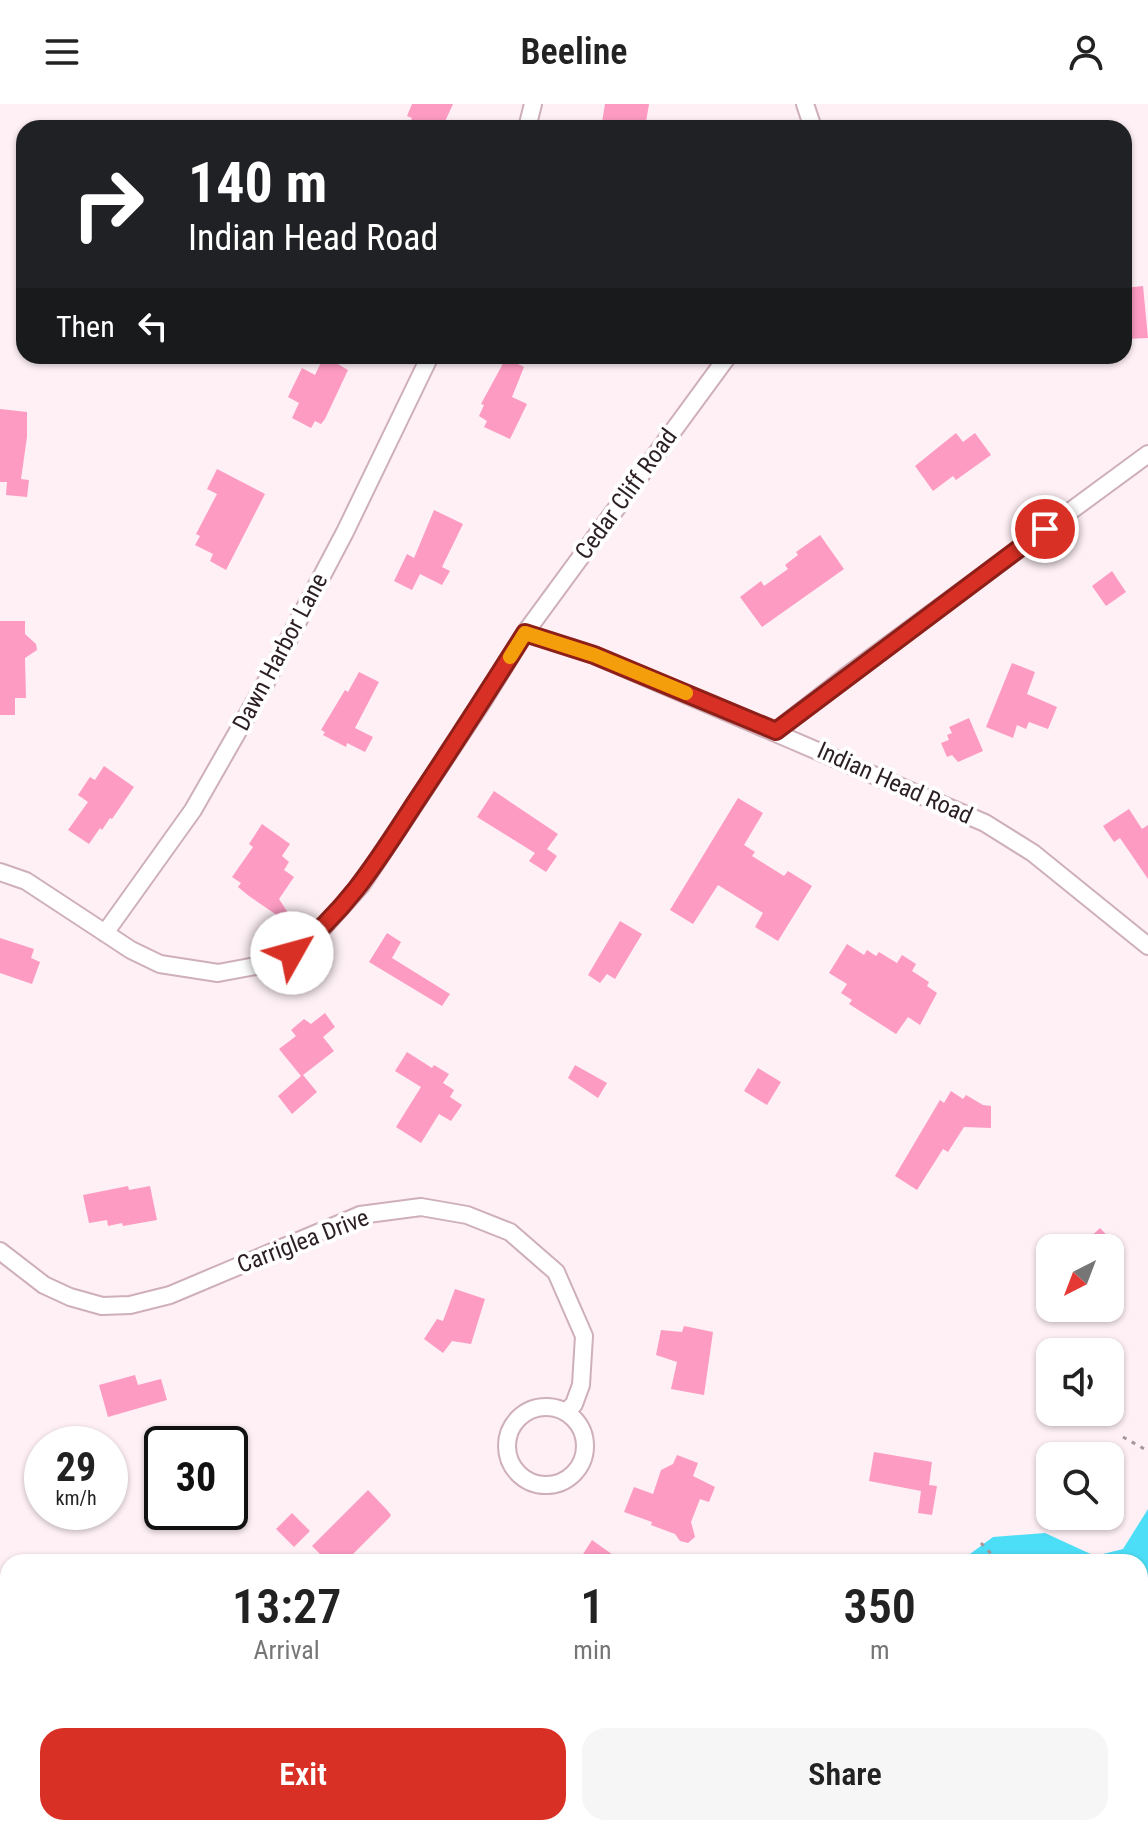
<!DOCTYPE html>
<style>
body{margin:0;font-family:"Roboto Condensed",sans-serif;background:#f6f6f6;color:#222;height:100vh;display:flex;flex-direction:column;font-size:30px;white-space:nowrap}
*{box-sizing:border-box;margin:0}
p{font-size:26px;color:#767676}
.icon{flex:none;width:44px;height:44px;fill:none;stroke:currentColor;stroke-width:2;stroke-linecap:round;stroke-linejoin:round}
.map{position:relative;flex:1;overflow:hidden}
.side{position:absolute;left:0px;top:1450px;width:1148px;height:282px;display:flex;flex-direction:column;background:#fff;border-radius:24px 24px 0 0;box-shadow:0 2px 6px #0004}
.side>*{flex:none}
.banner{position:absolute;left:16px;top:16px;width:1116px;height:244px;border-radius:24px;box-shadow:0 2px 6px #0004;background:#202124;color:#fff;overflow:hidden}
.needle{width:52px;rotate:222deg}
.buttons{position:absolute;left:1036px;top:1130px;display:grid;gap:16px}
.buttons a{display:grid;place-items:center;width:88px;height:88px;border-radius:16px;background:#fff;box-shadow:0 2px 6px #0004;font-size:40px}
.speed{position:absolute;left:24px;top:1322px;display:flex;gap:16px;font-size:40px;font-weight:700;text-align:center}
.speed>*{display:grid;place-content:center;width:104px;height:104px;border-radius:50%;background:#fff;box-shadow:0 2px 6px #0004;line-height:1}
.speed small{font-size:20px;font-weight:400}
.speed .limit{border:4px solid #111;border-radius:12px;background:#fff;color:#111}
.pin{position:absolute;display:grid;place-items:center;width:68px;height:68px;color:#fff;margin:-34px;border:4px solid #fff;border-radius:50%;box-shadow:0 2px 8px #0007}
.me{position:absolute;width:88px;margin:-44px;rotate:52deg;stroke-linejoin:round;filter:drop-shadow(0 0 6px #0008)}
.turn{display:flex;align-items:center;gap:28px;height:168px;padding:0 40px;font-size:36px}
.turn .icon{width:104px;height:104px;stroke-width:2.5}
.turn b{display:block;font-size:56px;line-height:68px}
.then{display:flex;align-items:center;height:76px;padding:0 40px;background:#0003;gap:16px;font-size:30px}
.eta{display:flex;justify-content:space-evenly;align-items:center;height:136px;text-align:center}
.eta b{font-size:48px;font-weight:600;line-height:56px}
.button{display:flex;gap:16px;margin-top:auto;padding:16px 40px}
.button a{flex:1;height:92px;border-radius:24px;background:#d93025;color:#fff;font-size:32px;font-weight:600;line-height:92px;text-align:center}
.button a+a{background:#f6f6f6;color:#222}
header{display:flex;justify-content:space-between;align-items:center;height:104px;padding:0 40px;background:#fff;font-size:36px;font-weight:600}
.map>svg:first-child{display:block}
</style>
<header><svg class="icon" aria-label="menu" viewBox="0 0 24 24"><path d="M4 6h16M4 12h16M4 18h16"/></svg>Beeline<svg class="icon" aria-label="person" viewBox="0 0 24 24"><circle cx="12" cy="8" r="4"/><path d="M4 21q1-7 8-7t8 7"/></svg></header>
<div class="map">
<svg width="1148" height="1731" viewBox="0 0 1148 1731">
<rect width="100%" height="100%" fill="#fef0f5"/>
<path fill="#4ddef7" d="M 1148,1405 L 1148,1731 L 617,1731 L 625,1724 L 1140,1724 L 1140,1458 L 959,1458 L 993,1433 L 1045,1429 L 1095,1452 L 1123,1445 Z"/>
<path fill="#fd9bc2" d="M 412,0 L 453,0 L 442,24 L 407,24 L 412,14 L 407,12 Z
M 605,0 L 649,0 L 645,24 L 601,24 Z
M 1143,182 L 1148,234 L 1126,235 L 1124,184 Z
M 324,252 L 348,266 L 325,315 L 321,320 L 315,317 L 311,324 L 292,314 L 299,299 L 288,293 L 302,264 L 315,271 Z
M 506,254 L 524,263 L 512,293 L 527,300 L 510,335 L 484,323 L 487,317 L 479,312 L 484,301 L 481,300 Z
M 0,305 L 27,308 L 27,333 L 21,375 L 29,376 L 27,393 L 6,391 L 7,378 L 0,378 Z
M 956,329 L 963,338 L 975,329 L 991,351 L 956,376 L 953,372 L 933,387 L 915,362 Z
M 217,365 L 265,390 L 226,466 L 210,457 L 213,450 L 195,441 L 200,432 L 196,430 L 217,390 L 207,385 Z
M 434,406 L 463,420 L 442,463 L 450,467 L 442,481 L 420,470 L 412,486 L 394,477 L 407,450 L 414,454 Z
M 820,431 L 844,465 L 762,523 L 740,493 L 761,477 L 764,482 L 788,465 L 785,461 L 798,451 L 796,448 Z
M 1112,467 L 1126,488 L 1106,502 L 1092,482 Z
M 0,517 L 25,517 L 25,530 L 36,540 L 37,546 L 25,554 L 26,594 L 15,594 L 15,611 L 0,611 Z
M 1012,559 L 1035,568 L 1027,590 L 1057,603 L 1048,625 L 1029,618 L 1026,625 L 1017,621 L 1013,634 L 986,623 Z
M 359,568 L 379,578 L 355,624 L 373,633 L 365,648 L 347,639 L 346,643 L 323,631 L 325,628 L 321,626 L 345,586 L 348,588 Z
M 969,614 L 983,647 L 958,658 L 952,651 L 947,653 L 941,639 L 949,636 L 947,631 L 952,629 L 949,623 Z
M 104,662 L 134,683 L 112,715 L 110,714 L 102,726 L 100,724 L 89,740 L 68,726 L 88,698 L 78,691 L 90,673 L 95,676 Z
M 494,687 L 558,730 L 547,745 L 557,752 L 546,768 L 529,757 L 535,749 L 477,713 Z
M 738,694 L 763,709 L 744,741 L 755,748 L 752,752 L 784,772 L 788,767 L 812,782 L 778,837 L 755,823 L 763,809 L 718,781 L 693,820 L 670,806 Z
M 1129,705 L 1142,725 L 1148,721 L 1148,775 L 1120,734 L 1114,738 L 1103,722 Z
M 262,720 L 290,740 L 282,752 L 289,758 L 284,766 L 294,773 L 279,795 L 300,827 L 249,792 L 238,783 L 241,779 L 232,773 L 253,743 L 249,740 Z
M 620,817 L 642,830 L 615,875 L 607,870 L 600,879 L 588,871 Z
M 387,829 L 401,838 L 392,854 L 450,890 L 442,902 L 369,858 Z
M 0,834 L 34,845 L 31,854 L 40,858 L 32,880 L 0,869 Z
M 847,840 L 864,851 L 867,846 L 876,852 L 879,848 L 897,859 L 902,851 L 916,860 L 912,867 L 929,878 L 927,882 L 937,889 L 920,921 L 908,913 L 896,930 L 849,900 L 852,896 L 841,889 L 847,880 L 829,869 Z
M 325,909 L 335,923 L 323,933 L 334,947 L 303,971 L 317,988 L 292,1010 L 278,992 L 301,972 L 279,945 L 296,932 L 291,926 L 304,915 L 311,920 Z
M 407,948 L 432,964 L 434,961 L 449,970 L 443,979 L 454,986 L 450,993 L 462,1001 L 451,1017 L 439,1010 L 421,1039 L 396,1023 L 421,983 L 395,967 Z
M 575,961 L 607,979 L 598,994 L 568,974 Z
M 758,964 L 781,978 L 767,1001 L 744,987 Z
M 951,987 L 963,995 L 966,991 L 983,1001 L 991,1002 L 991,1024 L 964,1023 L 948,1048 L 943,1045 L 917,1086 L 895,1072 L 940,996 L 944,999 Z
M 128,1082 L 129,1086 L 150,1082 L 157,1116 L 123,1122 L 122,1119 L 108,1122 L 107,1116 L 89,1119 L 83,1091 Z
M 1100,1124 L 1119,1144 L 1079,1144 Z
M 455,1185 L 485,1195 L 471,1240 L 452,1237 L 443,1249 L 424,1235 L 437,1215 L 443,1217 Z
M 684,1222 L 713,1228 L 704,1291 L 671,1285 L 677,1258 L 656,1251 L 661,1226 L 682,1228 Z
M 135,1271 L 138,1281 L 161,1275 L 167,1296 L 108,1313 L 99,1281 Z
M 874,1348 L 932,1358 L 929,1381 L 937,1382 L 932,1411 L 918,1409 L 921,1387 L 869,1377 Z
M 677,1351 L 698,1359 L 693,1372 L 715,1383 L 709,1398 L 700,1395 L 691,1418 L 695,1433 L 688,1439 L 680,1437 L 675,1430 L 651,1421 L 652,1418 L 624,1408 L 634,1383 L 653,1390 L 661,1366 L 673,1360 Z
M 368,1386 L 387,1406 L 391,1411 L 389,1414 L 345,1458 L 335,1450 L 326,1456 L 312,1442 Z
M 292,1409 L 310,1427 L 294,1443 L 276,1425 Z
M 592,1436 L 623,1458 L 578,1458 Z"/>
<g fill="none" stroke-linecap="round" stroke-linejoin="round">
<defs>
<path id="street" d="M 805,0 L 813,24
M 527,24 L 533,0
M 525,529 L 594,551 L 985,719 L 1033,749 L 1148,842
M 776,627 L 849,570 L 1148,350
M 0,768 L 26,777 L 131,846 L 160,860 L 218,869 L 266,860 L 292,849 L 320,827 L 362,780 L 483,597 L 525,529 L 728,252
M 105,829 L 193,706 L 266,578 L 345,428 L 430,252
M 0,1147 L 44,1181 L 70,1193 L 102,1202 L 130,1201 L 170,1191 L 360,1111 L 421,1103 L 467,1111 L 510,1128 L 556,1168 L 584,1232 L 581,1281 L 574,1300 L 567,1307
M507 1342a39 39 0 1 1 78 0a39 39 0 1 1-78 0Z
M 0,1560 L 8,1561
M 154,1724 L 159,1731"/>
</defs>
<use href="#street" stroke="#ceafba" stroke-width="20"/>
<path stroke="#a4979b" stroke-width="3" stroke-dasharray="4 6" stroke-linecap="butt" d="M 1123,1333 L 1148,1347
M 981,1439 L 999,1458"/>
<use href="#street" stroke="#fff" stroke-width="16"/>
</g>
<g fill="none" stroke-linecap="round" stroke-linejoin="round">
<defs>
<path id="route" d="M 292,849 C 347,807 378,756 415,699 C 453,642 489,586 525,529 L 594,551 L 776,627 L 1045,425"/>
</defs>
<use href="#route" stroke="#8d1f18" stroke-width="20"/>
<use href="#route" stroke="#d93025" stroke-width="14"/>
<path stroke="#f59e0b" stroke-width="14" d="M 510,553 L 525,529 L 594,551 L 686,589"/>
</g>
<g text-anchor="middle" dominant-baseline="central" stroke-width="8" stroke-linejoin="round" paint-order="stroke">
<g font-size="24" fill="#2b1f23" stroke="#fff">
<text transform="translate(626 390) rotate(-54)">Cedar Cliff Road</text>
<text transform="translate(280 548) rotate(-62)">Dawn Harbor Lane</text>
<text transform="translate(895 679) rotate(24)">Indian Head Road</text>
<text transform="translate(303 1137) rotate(-21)">Carriglea Drive</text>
</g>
</g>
</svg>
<div class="buttons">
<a><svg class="needle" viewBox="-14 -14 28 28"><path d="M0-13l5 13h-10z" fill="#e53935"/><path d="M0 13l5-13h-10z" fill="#767676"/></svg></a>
<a><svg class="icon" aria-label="sound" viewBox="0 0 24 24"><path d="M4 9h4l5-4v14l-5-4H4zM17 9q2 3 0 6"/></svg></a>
<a><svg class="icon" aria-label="search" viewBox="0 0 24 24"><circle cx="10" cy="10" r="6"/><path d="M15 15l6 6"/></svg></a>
</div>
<div class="speed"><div>29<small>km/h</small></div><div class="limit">30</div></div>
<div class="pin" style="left:1045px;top:425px;background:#d93025"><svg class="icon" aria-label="arrive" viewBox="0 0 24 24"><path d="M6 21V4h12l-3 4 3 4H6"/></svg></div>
<svg class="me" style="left:292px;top:849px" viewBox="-20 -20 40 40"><circle r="19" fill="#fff"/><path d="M0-13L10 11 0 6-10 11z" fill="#d93025"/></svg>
<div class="banner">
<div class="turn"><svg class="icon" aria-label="right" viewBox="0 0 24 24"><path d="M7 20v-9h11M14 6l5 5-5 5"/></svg><div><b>140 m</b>Indian Head Road</div></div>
<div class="then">Then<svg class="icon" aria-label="left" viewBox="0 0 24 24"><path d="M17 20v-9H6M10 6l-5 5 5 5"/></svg></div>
</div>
<section class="side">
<div class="eta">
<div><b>13:27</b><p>Arrival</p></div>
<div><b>1</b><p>min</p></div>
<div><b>350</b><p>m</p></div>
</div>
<div class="button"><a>Exit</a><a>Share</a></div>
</section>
</div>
